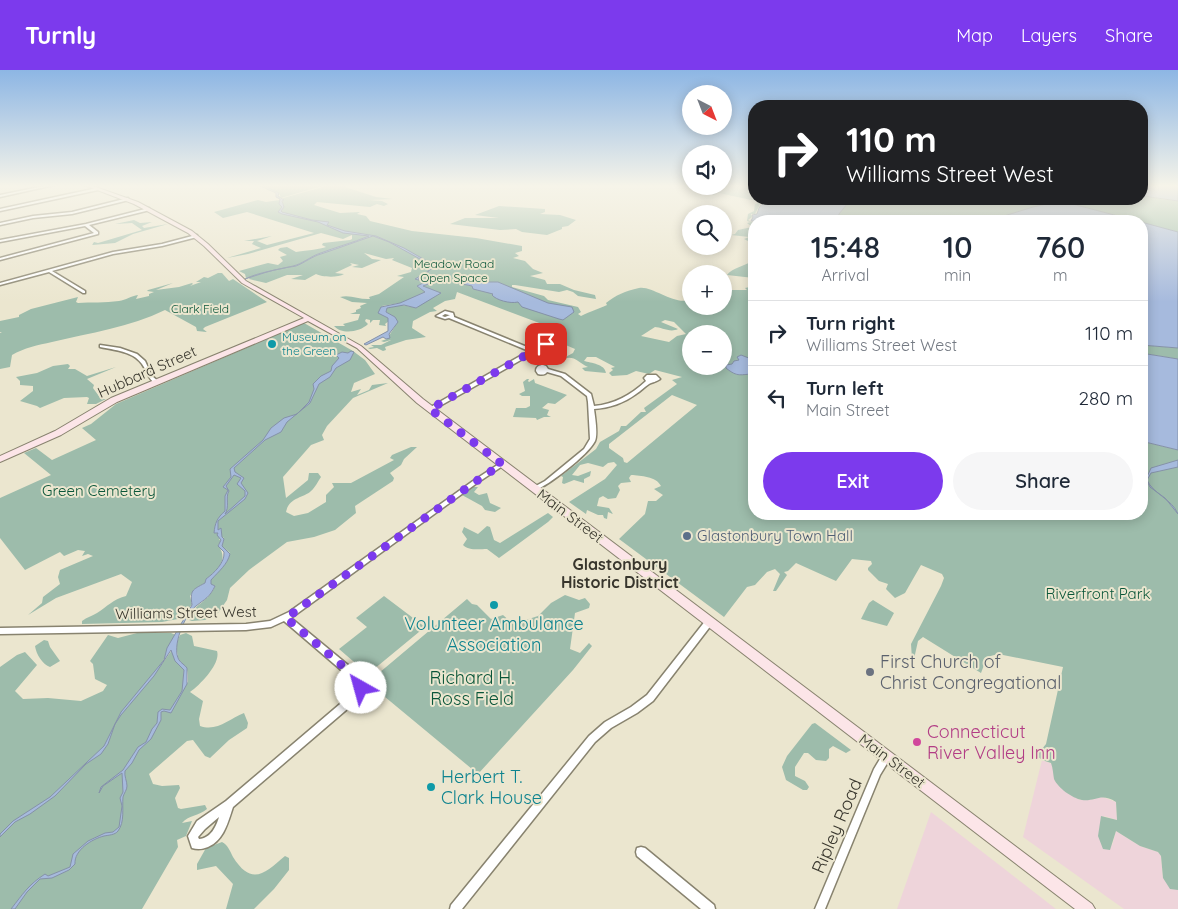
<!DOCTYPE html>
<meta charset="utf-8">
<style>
:root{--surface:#fff;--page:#f6f6f7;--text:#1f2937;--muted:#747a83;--line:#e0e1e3;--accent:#7c3aed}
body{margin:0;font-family:Quicksand,sans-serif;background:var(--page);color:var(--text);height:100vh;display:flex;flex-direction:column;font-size:19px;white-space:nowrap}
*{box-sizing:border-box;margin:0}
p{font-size:16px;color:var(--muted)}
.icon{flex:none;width:28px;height:28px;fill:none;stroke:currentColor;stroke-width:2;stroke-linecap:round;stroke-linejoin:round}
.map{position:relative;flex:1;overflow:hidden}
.details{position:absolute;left:748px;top:145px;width:400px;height:305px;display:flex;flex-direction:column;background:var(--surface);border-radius:20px;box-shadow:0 2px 12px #0003}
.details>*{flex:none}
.guide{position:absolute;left:748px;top:30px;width:400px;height:105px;border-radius:20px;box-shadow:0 2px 12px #0003;background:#202124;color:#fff;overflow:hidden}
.needle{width:32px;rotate:138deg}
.controls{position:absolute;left:682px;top:15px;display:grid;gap:10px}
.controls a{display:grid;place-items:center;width:50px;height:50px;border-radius:50%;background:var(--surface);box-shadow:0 2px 12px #0003;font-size:25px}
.pin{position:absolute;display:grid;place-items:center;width:42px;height:42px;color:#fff;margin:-21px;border-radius:10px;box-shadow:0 2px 8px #0006}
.me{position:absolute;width:55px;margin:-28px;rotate:322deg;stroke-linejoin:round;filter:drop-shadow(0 0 4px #0008)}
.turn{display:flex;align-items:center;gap:18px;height:105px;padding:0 15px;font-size:22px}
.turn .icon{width:65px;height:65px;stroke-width:2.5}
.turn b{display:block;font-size:35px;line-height:42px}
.eta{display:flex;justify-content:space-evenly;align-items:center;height:85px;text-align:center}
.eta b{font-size:30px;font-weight:600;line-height:35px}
.action{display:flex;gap:10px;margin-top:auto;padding:10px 15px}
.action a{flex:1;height:58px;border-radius:30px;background:var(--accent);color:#fff;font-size:20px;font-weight:600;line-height:58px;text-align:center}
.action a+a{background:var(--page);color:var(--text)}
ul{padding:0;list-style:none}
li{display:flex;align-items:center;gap:15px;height:65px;padding:0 15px;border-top:1px solid var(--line)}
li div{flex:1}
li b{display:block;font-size:19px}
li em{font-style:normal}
header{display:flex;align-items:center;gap:30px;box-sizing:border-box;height:70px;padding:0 25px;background:var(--accent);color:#fff}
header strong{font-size:24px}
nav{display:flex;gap:28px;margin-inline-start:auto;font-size:18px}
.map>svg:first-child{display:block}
.commercial{fill:#eed4da}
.green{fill:#9dbcab;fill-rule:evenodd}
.water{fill:#a6badd;stroke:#8592a8;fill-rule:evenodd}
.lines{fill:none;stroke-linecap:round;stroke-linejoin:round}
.street-casing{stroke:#88836f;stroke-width:3}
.secondary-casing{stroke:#88836f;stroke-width:2}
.street{fill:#fff;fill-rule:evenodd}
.secondary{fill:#fce5e8;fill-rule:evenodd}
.route{stroke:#7c3aed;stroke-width:9;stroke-dasharray:0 16.2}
.culture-dot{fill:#0f9aa8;stroke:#ebe6cf;stroke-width:2}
.service-dot{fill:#5c6f8a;stroke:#ebe6cf;stroke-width:2}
.worship-dot{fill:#6b7280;stroke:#ebe6cf;stroke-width:2}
.hotel-dot{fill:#d1479c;stroke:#ebe6cf;stroke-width:2}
.labels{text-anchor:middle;stroke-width:4;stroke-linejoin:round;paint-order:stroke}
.far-park-label{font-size:12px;fill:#0a5639;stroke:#ebe6cf}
.far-culture-label{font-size:12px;fill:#0d838f;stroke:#ebe6cf;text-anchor:start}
.street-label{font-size:15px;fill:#38362d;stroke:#ebe6cf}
.park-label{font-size:15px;fill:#0a5639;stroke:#ebe6cf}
.service-label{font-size:15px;fill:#4e5e75;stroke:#ebe6cf;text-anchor:start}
.neighbourhood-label{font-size:16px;font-weight:bold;fill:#38362d;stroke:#ebe6cf}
.near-culture-label{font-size:18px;fill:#0d838f;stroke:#ebe6cf}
.near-worship-label{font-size:18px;fill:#5b616d;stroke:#ebe6cf;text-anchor:start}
.near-park-label{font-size:18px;fill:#0a5639;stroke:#ebe6cf}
.near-hotel-label{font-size:18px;fill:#b23c85;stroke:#ebe6cf;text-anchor:start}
.near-street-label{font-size:18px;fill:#38362d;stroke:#ebe6cf}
</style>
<header>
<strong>Turnly</strong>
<nav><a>Map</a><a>Layers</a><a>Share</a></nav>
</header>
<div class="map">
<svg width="1178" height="839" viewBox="0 0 1178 839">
<rect width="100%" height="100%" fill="#ebe6cf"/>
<path class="commercial" d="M1042 690 1052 694 1055 709 1068 723 1080 730 1100 726 1116 732 1117 750 1104 746 1112 776 1116 761 1140 776 1158 782 1161 786 1163 808 1178 820V839H1124L1023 767Z
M931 742 1056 839H897Z"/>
<path class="green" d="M262 115H326L281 128 279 123Z
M330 115H339L376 127 393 129 369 130 382 131 388 134 384 136 377 134 370 137 317 132 314 135 340 143 360 142 357 144 366 146 370 151 412 161 476 168 522 176V181L515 183 519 186 513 188 525 191 533 199 543 203 530 206 545 210 547 214H560L574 220 595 225 596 229 578 226 573 222 567 220 559 222 515 215H512V217L544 226 548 230 578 237 581 242 578 244 581 246C591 241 598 239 607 235L606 233C616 225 625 221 639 218 652 215 676 237 691 229V236H724V220H747L745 218 754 216V444H1141V371L1178 380V820L1170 819 1163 808 1161 786 1158 782 1140 776 1116 761 1110 780 1103 779 1098 766 1101 746 1117 750 1116 732C1101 722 1095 732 1082 730 1072 728 1058 718 1054 709 1053 704 1053 698 1051 693L1042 690 1030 680 1033 678 1042 679 1046 674 1063 597 998 584 987 587 981 603 923 567 918 571 914 589H912L911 574 941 516 944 508 942 504 921 495 905 523 895 528 886 519 888 514 879 511 868 500V498L872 494 871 491 852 489 836 511 796 493 788 501 784 502 787 505 776 521H773L780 504 775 499 767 502 755 515 747 517 724 547 619 469 645 444 648 431H656L663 425 654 419 661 416C656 406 641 406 631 405L629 408 631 412 621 413 618 416 620 420 616 428 608 429 603 426 599 428 597 436 609 438 613 444 608 442 607 449 604 448 603 445H598L587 440 586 444 569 432 605 409 617 395 614 392 608 393 603 397 588 393 580 395 572 405 578 406 591 401 590 406 584 409V413L574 410 564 414 562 413 563 407 561 406 596 379 600 372 619 361 621 356H626L641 342H646L644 338 677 314 672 310 682 307 655 300 649 304 636 301 627 305 612 306 609 303 613 300 611 298 615 297 596 287H587L584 291C591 293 605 294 606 303L585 301 582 298 588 297C576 291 574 284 560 290L573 283 575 279 554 270 566 263 457 222 455 229 445 231 433 238 437 241 430 242 413 251 412 258 426 267 406 270 385 277 386 280 383 281 377 278 370 279 368 278 374 277 371 275H381L391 270 384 272 381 271 387 269 397 253 395 247 386 242 387 238 402 235 417 238 418 235 400 233 382 236 379 243 388 248 389 251 385 254 386 256 379 255 380 250H373L370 253V250L366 249 365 251 368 254C360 262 342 265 334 256H345L343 254 358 250 360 244H350L356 242V240L361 238 360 236 367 233 352 232 340 227C350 224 360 230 370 229L369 227 379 224 404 207 397 206 411 202 412 198 392 190 394 188 386 189 364 183 372 189 381 190 362 198 352 197 359 195 350 193 352 195 335 203 344 204C338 208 321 207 316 204L305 210 291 209 303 205H287L266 213 249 209 250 207 246 208 245 204 239 201 268 193 278 195 283 191 280 187 287 185 278 180 280 178 287 177 296 182C303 181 321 179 326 177L322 175 323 173 350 170 352 169V165L343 169 321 163 248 184 227 188 261 178 252 174 254 171H244L272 166 257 171 267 175 314 163 247 142 223 148 214 142 258 130 266 132 280 130 282 139 283 128ZM665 250 674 252 686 264 677 266 669 272 641 266 655 257C661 257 670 263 678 259L661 252ZM691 264H724V296H691ZM672 325 697 335 627 393 624 392 623 388 609 378V374Z
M725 115H754V129H765L761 132 755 144H751L752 147 748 150 754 153V170L750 176 754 182V208L727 205C732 198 745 196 752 191L753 183 748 181V171L744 169 749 167 731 165 735 164 738 160 752 157 747 153 751 152 747 151 748 144 754 141 755 134 758 133 756 131 719 123 714 125 707 124Z
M1141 124 1160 129 1178 131V162L1061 131 1033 137 988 151H838L839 144 851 129H1141Z
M499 136 545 139V142L540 144 560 145 576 150 568 156 562 157V159L547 165 522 162 516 159 500 160 450 154 465 148H499L475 145Z
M134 150 140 153 152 152 142 156 144 158 168 154 133 164 115 173 92 175 94 172 98 173 142 160 132 153 115 154Z
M218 203H222L229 211 233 209 267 232 205 257 203 259 207 262 197 261 196 257 165 240C130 257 90 263 52 272 38 275 24 278 12 285L10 297 0 299V263H2L0 262V251L19 247V245L31 239 78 227 76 232 78 233C91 232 105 233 119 231 126 230 131 226 138 225L136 229 149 226V224L154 222 147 221 148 220 173 213 156 220 179 217 192 213 193 214 190 216 201 212H196L204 207 208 208Z
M304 253 353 281 365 290 375 304 354 313 351 322 361 319 357 325 369 320 372 315 388 313 353 328 327 356 322 365 324 370 311 375 283 407 286 428 308 410 309 403H318L321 407C318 411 315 418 311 421 304 428 289 427 286 442L294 446 308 443 326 432V425L334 417 332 413H351L394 390 390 388 392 385 411 377H417L404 389 401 395 390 403 394 408 393 411 355 436 356 443 335 460 314 467 287 472 249 500 230 518 227 530 218 543 205 550 192 551 186 549C194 535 209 531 215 516L210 514C211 504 227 497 230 483L222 476 224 469 223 467 219 469 221 471 218 475C229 490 218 500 206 509L205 513 196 518 190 526 192 534 183 548 162 552 82 554V551C87 547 92 546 97 543 108 536 112 530 126 526L132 512 121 504 56 528 28 545 42 533 43 527 60 514 58 507 60 500 93 486 88 484 82 486 85 481 78 480 64 486 60 482 25 500 0 468V428L51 405 24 383 36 378 52 390 96 370 82 358 91 354 116 334Z
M1141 275 1178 278V289L1141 283Z
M68 294 70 296 68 299H75L87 306 116 297 87 309 94 315 93 318 101 329H106L96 334H87L89 328 87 327 64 328 40 338 37 336 20 331 33 321V316L20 315V311L16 307 37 303 53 296Z
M527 309H529L528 311 529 312 534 309 535 313 567 325 555 334 548 333 542 338 549 340 547 345 551 347H544L537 350 536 348 513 347 516 338H526L530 336V326H522L519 324 525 321 523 312Z
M472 417H478L474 422 479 425 487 423 490 433 501 438 495 442 485 440 482 436 462 425Z
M548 443 553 447 548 452 499 488 487 479C480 479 469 481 463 475L467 469 462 462 464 457 478 464 487 456 490 457 494 470 500 473Z
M565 525 579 530 585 528 590 534 589 538 575 543 570 579 580 583 589 573 592 576 573 600 478 704 373 617 378 612 373 608 467 529 472 534 477 535 491 549 503 545 513 554 538 546 551 533Z
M384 526 425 557 368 604 339 579 367 557 356 548Z
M873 530 894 543 887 556 861 549 869 533Z
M137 563H171L176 565C169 576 166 587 159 598L172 580 175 591 184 600 183 616 188 612C188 594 186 600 178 588L176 574 180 565 186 563 192 566 194 576 217 581C221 593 201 614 190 622L203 631 199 649 200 656C217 662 229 649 244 643L248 653 247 658 229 670 210 688 205 686 193 670 187 671 149 704 153 714 162 716 179 715 180 718 175 728 178 738 181 739 205 735 207 739C199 746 188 745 182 753L192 751 186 766 177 770 178 777 142 839H0V597L17 585 25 582 37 595 15 621 23 629 48 628 81 631 103 621 107 615 95 609 93 594 90 591 108 565 118 568Z
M44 570 48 571 50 577 60 591 50 597C43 595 36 584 35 576Z
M815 653 851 680 846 683 833 676 829 679V688L826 691 816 690 808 683H804L795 697V706L805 711 809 717 807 720H803L786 710 782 697 787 686 812 654Z
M222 772C228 775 230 781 233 787 252 817 265 803 285 786L289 788V800L274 819 254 839H226L233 814 216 796 197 800V794L206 778Z"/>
<path class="water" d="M258 115H262L279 123 278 126 284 130 282 131 284 137 281 141 282 142 312 150 329 152 327 155 345 161 376 166 404 178 432 194 434 197 418 209 431 213 423 216 441 223 416 238 404 235 387 238 386 242 395 247 398 252 389 264 390 268 386 269 383 267 366 275 364 274 388 261V248L378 243 381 237 400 233 425 222 417 216 425 212 415 209 429 201 427 197 431 195 389 172 373 166C355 172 339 178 321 184 313 186 304 193 296 196 292 197 287 197 284 198 271 200 258 205 245 209 259 202 278 200 293 196 302 194 310 187 318 184 336 177 352 173 369 166L343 163 318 152 282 144 278 142 282 137 279 134 280 129 276 127V123Z
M1141 115H1178V131L1143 126 1141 125Z
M765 129H851L839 144 838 151H751L753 147 752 145 757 144 759 138Z
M1061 131 1137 151H988L1033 137Z
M1141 152 1178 162V278L1141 275Z
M479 208 486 212H498L548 233 572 237 574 242 563 250 559 249 522 237 518 232C510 234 496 230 492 225L493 224 473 219 472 216 453 212 459 209 469 212Z
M351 281 354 282 350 290 336 298 330 307 319 314 310 333 287 352 281 362 265 370 234 398 235 402 244 408 241 413 248 423 245 429 218 451V460L221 458 222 467 224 469 222 476 230 484C227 495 219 501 211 510V514L215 516C210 527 205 529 196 536 185 544 171 577 179 590 181 593 185 595 187 598V614L171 643 164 641 161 642V650L151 669 139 680 132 693 125 701C124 706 127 711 127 716 127 720 124 723 123 727 122 738 125 752 118 761 115 765 109 765 104 766 92 769 74 780 75 794L69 800 52 808 40 809 27 822 15 839H11C23 824 28 815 45 804L48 806 70 797 73 784 88 771 105 763 113 762 119 757 122 736 120 728 123 722 122 703 103 716 99 723 101 717 123 700 138 677 146 672 152 659 157 653 158 642 162 639 170 640 182 621 184 600 175 591 171 580 154 606 121 645 115 654 108 674 101 684 86 694 55 726 30 744 15 752 0 767V764L13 751 50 727 104 676 121 642 164 590 167 578 192 535C190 520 192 520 205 513L206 509C214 503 225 493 224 482L218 476 221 470 217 465 218 463H214C215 453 217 448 225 441V426L228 420 223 417 231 407 230 399 263 370 271 358 284 348 297 344 309 332 314 319 313 314 321 306 331 301 332 296 339 288 336 285 342 282 348 283ZM234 405 241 408 237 414 245 421V426L225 444C230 437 225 427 229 421L226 416Z
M1141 283 1178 289V380L1141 371Z
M741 285 754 290V304C741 304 738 308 726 298V295L732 294 734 291 739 290 737 287Z
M1178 390V397L1151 403 1147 410C1153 424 1172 429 1178 444L1165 428 1150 417 1146 409 1151 398Z"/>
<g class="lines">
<defs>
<path id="street" d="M49 115H54L0 127V125Z
M97 118 98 120 0 141V139Z
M128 128 129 130 72 144 33 148 0 155V153L33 146 72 142Z
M149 138 150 140 89 155 98 162V164L0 190V188L94 163 85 156 0 172V170L86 154Z
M196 165H197V167L162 176 113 184 52 201 85 221V223H83L49 202 0 215V213L113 182 162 174Z
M445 241 453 243 454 246V247L532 279 553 267 557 268 535 282 431 341 428 339 429 338 529 281 449 248 445 249 436 246ZM445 244 449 245H450L445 247 442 246Z
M100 275 120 278 137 284 145 291 152 306 159 312 156 314C147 308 148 302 142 294 133 281 114 280 100 277Z
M543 295 546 296 548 299 565 304 591 324 594 336C615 334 631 325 646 311L644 308 647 305H656L660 309C656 312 653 312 649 314 644 317 641 321 636 324 624 333 609 338 594 339 595 347 598 364 595 371 588 385 549 415 534 421L532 420 531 419 532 418 545 411 584 379 590 369 588 332 587 326 561 306 547 302C545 305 542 305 538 304L536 301C536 297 539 295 543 295Z
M502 392 505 394 504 395 477 413 291 548 360 605C367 614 365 620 359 629L233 737C228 752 224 770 208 777 203 779 198 780 192 778L188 766 197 751 226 731 353 623C356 619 358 615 354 611L284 551 271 557 246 560 0 564V558L246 554 270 551 289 542 473 411ZM219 747C216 757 211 768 199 769L198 767 205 759Z
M709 549 712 550 713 552 712 554 653 631 637 643 611 658 595 672 462 839H450L451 835 589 666 605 652 631 637 647 625 706 550Z
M886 683 889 684 891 687 880 705 825 839H815L874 699 883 684Z
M641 777 645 778 714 835 715 839H701L637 786 636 782 637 778Z"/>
<path id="secondary" d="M84 115H90L138 132 192 161 208 174 246 211 361 276 423 329 1092 834 1095 839H1075L417 333 357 278 308 251 117 332 61 365 0 392V386L55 361 111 328 304 248 242 213 204 176 188 163 134 134Z"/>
</defs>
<use href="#street" class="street-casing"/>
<use href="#secondary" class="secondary-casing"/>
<use href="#street" class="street"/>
<use href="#secondary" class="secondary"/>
</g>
<linearGradient id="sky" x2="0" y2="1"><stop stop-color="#8db6e4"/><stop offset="0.5" stop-color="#f6f4e9"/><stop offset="1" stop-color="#f6f4e9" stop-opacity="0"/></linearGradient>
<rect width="1178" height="232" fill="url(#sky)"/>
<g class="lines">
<path class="route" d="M361 618V613L357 608 286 548 475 412 502 394 430 339 546 274"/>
</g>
<g class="culture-dot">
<circle cx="272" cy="274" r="5"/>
<circle cx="494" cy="535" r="5"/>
<circle cx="431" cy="717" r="5"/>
</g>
<circle class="service-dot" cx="687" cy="466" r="5"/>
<circle class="worship-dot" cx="870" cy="602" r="5"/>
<circle class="hotel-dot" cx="917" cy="672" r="5"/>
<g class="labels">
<g class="far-park-label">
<text x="454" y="198">Meadow Road<tspan x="454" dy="14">Open Space</tspan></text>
<text x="200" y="243">Clark Field</text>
</g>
<g class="far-culture-label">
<text x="282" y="271">Museum on<tspan x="282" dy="14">the Green</tspan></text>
</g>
<g class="street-label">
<text transform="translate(147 302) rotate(-24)" y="5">Hubbard Street</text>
<text transform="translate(570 446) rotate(37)" y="5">Main Street</text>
<text transform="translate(186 543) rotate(-1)" y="5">Williams Street West</text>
<text transform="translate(892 691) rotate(37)" y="5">Main Street</text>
</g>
<g class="park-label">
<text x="99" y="426">Green Cemetery</text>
<text x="1098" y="529">Riverfront Park</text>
</g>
<g class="service-label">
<text x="697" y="471">Glastonbury Town Hall</text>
</g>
<g class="neighbourhood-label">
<text x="620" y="500">Glastonbury<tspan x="620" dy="18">Historic District</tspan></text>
</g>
<g class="near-culture-label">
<text x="494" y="560">Volunteer Ambulance<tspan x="494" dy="21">Association</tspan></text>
<text x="441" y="713" text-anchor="start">Herbert T.<tspan x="441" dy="21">Clark House</tspan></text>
</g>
<g class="near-worship-label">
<text x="880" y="598">First Church of<tspan x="880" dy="21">Christ Congregational</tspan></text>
</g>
<g class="near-park-label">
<text x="472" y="614">Richard H.<tspan x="472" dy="21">Ross Field</tspan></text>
</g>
<g class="near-hotel-label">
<text x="927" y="668">Connecticut<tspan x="927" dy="21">River Valley Inn</tspan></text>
</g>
<g class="near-street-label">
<text transform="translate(837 756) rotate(-67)" y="6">Ripley Road</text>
</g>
</g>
</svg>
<div class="controls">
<a><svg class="needle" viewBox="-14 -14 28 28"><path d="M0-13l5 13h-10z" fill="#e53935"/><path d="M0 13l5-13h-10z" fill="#747a83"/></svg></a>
<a><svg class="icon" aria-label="sound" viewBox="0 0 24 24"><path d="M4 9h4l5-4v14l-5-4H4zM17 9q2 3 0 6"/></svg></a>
<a><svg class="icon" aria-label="search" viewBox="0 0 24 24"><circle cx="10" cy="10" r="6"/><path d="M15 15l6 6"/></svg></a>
<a>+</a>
<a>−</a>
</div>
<div class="pin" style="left:546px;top:274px;background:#d93025"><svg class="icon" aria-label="arrive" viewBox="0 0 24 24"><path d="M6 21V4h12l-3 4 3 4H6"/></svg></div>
<svg class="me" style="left:361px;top:618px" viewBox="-20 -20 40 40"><circle r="19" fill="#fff"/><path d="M0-13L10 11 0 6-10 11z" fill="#7c3aed"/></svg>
<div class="guide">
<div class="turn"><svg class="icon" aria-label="right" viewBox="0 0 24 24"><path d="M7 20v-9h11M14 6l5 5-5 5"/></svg><div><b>110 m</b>Williams Street West</div></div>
</div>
<section class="details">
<div class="eta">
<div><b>15:48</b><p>Arrival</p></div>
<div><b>10</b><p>min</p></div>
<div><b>760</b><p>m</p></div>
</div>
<ul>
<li><svg class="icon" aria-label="right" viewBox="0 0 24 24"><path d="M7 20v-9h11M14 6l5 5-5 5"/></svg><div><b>Turn right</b><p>Williams Street West</p></div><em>110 m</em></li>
<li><svg class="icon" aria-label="left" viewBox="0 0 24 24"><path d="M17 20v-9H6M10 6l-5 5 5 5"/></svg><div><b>Turn left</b><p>Main Street</p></div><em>280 m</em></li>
</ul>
<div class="action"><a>Exit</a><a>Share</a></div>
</section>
</div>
